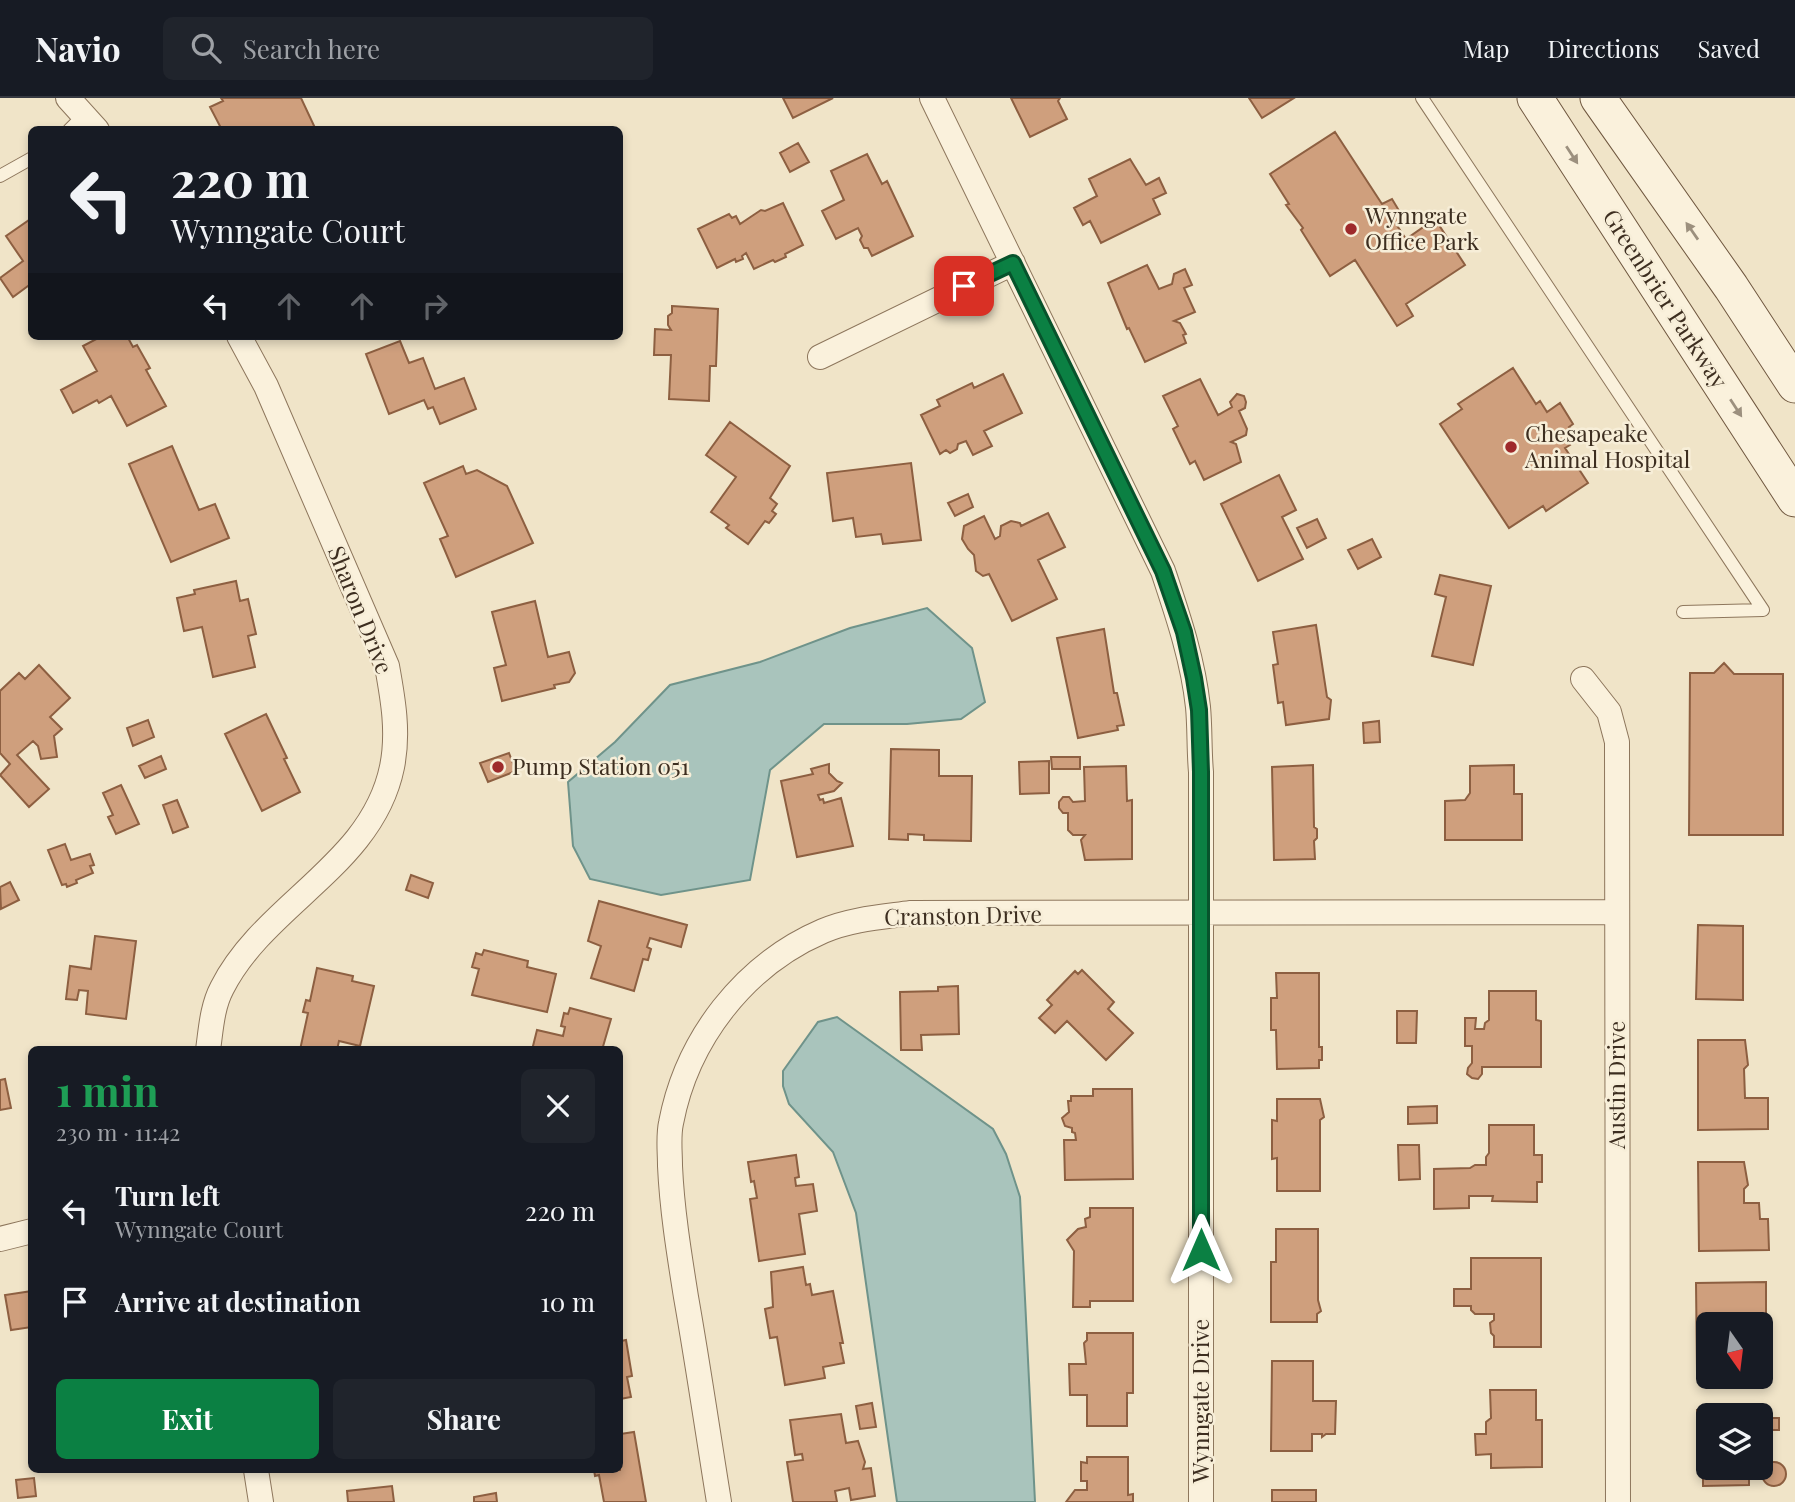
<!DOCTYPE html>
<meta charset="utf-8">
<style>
:root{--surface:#171b24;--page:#20242c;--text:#f1f3f6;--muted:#9ea1a6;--line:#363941;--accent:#0b8043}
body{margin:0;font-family:"Playfair Display",serif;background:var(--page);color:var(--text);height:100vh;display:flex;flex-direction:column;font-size:26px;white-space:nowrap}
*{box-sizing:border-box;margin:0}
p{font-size:23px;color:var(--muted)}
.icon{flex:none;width:38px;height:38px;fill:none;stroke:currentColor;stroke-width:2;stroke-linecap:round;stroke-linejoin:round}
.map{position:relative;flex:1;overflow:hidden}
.panel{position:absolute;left:28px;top:948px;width:595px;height:427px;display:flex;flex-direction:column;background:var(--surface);border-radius:10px;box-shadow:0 4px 10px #0003}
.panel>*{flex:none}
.guide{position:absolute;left:28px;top:28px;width:595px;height:214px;border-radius:10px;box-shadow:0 4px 10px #0003;background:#171b24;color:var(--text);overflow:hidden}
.needle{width:46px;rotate:166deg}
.controls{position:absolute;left:1696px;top:1214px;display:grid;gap:14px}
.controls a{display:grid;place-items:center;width:77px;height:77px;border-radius:10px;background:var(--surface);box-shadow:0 4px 10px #0003;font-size:35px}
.pin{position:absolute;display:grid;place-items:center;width:60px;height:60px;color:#fff;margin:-30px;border-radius:14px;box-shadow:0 4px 10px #0006}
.me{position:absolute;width:77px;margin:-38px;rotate:0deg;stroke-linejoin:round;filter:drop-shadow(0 0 5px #0008)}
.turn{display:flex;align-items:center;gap:24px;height:147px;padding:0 28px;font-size:32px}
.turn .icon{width:91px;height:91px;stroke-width:2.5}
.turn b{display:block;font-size:49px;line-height:60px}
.lanes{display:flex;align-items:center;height:66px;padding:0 28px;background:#0003;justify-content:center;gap:35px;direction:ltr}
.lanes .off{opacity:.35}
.round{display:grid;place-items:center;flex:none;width:74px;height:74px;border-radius:10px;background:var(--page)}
.headline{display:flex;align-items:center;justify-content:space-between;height:119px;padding:0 28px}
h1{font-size:42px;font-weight:700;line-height:52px;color:#1e9e55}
.action{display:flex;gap:14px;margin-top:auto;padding:14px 28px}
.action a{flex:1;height:80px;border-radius:10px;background:var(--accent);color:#fff;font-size:28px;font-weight:700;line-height:80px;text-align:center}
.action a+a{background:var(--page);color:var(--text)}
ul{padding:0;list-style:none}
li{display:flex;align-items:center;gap:21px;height:91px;padding:0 28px}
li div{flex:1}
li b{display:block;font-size:26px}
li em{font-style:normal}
header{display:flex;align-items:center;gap:42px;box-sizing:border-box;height:98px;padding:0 35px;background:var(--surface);border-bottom:2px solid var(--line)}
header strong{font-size:33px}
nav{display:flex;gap:38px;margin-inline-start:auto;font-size:24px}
.search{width:490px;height:63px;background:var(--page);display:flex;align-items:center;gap:18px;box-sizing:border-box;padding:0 24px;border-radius:10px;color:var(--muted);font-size:26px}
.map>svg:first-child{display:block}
.water{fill:#a9c4bc;stroke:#6f938a;stroke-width:2}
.building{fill:#cf9f7d;stroke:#8d5f41;stroke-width:2}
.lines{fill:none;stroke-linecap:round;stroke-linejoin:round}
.lane-casing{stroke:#8d765c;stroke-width:14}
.street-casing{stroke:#8d765c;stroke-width:26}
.secondary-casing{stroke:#6f573f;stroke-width:37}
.lane{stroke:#faf1dc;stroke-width:12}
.street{stroke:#faf1dc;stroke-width:24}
.secondary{stroke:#faf1dc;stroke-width:35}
.oneway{fill:#9c907e}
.route-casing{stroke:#07532c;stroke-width:18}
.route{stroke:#0b8043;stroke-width:12}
.poi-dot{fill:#9e2a2b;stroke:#f7eed8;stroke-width:2.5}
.labels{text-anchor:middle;stroke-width:5;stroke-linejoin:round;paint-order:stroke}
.poi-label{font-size:23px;fill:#3d2e20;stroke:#f7eed8;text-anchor:start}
.street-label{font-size:23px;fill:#3d2e20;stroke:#f7eed8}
</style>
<header>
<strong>Navio</strong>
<div class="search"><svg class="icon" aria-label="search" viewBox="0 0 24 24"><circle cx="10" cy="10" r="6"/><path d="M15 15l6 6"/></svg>Search here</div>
<nav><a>Map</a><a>Directions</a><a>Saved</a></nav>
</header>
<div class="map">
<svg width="1795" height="1404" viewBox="0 0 1795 1404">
<rect width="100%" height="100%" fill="#f0e4c8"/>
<path class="water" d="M927 510 972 550 985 604 961 621 907 626H824L770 672 750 782 661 797 590 781 573 748 568 684 615 644 670 587 760 564 850 530Z
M837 919 993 1031 1006 1056 1020 1099 1035 1404H897L856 1115 833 1054 789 1006 783 988V973L818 924Z"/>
<path class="building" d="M221 0H301L316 32H222L210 9 223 3Z
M783 0H833L793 20Z
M1011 0H1060L1058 3 1067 21 1030 39Z
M1249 0H1294L1262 20Z
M1335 34 1382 106 1392 101 1404 121 1396 126 1406 141 1435 121 1465 167 1406 206 1413 218 1397 228 1355 162 1330 178 1301 132 1303 130 1286 107 1289 106 1270 76Z
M798 45 809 64 790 74 780 55Z
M867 56 882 86 887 83 913 138 872 158 868 150H864L860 142 862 138 858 130 836 141 822 113 844 102 831 73Z
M1130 61 1146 87 1159 80 1166 95 1153 101 1160 116 1101 145 1090 123 1083 127 1074 110 1097 98 1089 81Z
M783 105 803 147 785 156 786 159 775 164 773 162 754 171 746 155 742 158 743 161 736 164 735 161 717 170 698 131 729 116 732 120 736 118 740 126 761 112 765 113Z
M32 120V185L13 199 0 180 23 163 6 138Z
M1147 167 1159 191 1172 186 1174 176 1185 171 1192 187 1184 190 1195 214 1174 223 1180 225 1186 236 1183 237 1186 245 1145 264 1129 230 1127 231 1108 185Z
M672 208 718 211 716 268H710L709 303 669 301 671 257H654L655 231 671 232 668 227V218L672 215Z
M102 238H127L133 249 137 247 150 270 146 272 166 308 127 328 111 298 99 305 97 302 73 315 61 292 97 273 83 248Z
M400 243 409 265 423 260 435 291 464 280 476 311 440 326 433 309 428 311 424 302 389 316 366 256Z
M1513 270 1536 306 1540 303 1547 314 1560 305 1573 326 1569 329 1571 331 1563 336 1570 347 1565 350 1588 385 1546 413 1543 408 1509 430 1440 326 1462 311 1458 306Z
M1003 276 1022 315 984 333 992 348 973 357 966 343 958 346 957 351 950 355 946 352 940 356 921 317 940 308 937 302 972 285 974 290Z
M1200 281 1218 317 1232 309 1230 304 1237 296 1244 298 1246 304 1245 310 1239 313 1247 331 1246 337 1231 344 1236 346 1241 364 1204 382 1195 363 1190 366 1173 331 1178 328 1163 298Z
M730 324 790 368 770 400 777 406 772 413 776 416 769 425 765 423 748 446 726 430 729 427 711 414 736 379 706 357Z
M172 348 199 412 215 406 229 440 171 464 129 366Z
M911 365 921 442 883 446 881 436 856 439 853 420 833 423 827 375Z
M463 368 466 376 477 372 507 388 533 445 456 479 440 441 448 438 424 385Z
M1279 377 1296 412 1282 419 1303 461 1258 483 1221 406Z
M968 396 973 409 955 418 948 405Z
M1048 415 1065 449 1038 462 1057 501 1012 523 989 476 983 478 976 473 974 457 968 451 962 441 964 428 984 418 995 441 1000 438 1001 428 1011 423 1020 425 1021 428Z
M1317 421 1326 440 1307 450 1297 430Z
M1372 441 1381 459 1358 471 1348 452Z
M1440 477 1491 488 1473 567 1432 558 1446 499 1435 496Z
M236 483 240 503 248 501 256 536 248 538 255 569 213 579 202 529 184 533 177 500 195 496 194 492Z
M535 503 548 559 569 554 575 575 569 584 554 587 555 590 502 603 494 570 506 567 492 514Z
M1316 527 1327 599 1331 602 1329 621 1286 627 1283 604 1278 605 1273 567 1278 566 1273 534Z
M1104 531 1114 595H1117L1124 627 1117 628 1118 632 1078 640 1057 540Z
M1724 565 1734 576H1783V737H1689L1690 575H1714Z
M39 567 70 600 50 619 62 631 54 638 57 659 41 661 38 648 33 643 17 657 49 691 29 709 0 677 10 666 0 655V593L19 575 25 581Z
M266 616 287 660 284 661 300 694 262 713 225 636Z
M148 622 154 639 133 648 127 630Z
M1379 623 1380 644 1364 645 1363 625Z
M891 651 939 652V678H972L971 743 924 742V737L908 736V742L889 741Z
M509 655 516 673 488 684 480 665Z
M161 658 166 671 145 680 139 668Z
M1051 659H1080V671H1052Z
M1049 663V695L1020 696 1019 664Z
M829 666V675L837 683 842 685 834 693 818 697 820 702 823 701 824 705 841 700 853 748 797 759 781 683 813 676 811 671Z
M1313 667 1314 729 1317 731V740L1314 743 1315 761 1274 762 1272 669Z
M1514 667V696H1522V742H1445V703L1465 702 1470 695V668Z
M1126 668 1127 703 1132 702V761L1085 762 1081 742 1085 737H1073L1068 732V715H1063L1059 710V704L1063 699H1069L1073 704 1085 703 1084 669Z
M121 687 139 726 116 736 108 719 113 717 103 695Z
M177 702 188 729 173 735 163 707Z
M65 746 71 762 90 756 94 767 90 768 93 775 76 782 77 785 67 789 66 786 62 787 48 752Z
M411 777 433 785 428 800 406 792Z
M10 784 19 802 1 811 0 789Z
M599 803 687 827 681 849 650 840 647 849 651 851 648 862 643 861 634 893 591 880 601 848 588 843Z
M1698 827 1743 828V902L1696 901Z
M95 838 136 843 126 921 86 916 88 893 79 892 77 902 66 901 70 868 91 871Z
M484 852 528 863 527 869 556 876 547 914 472 897 479 871 472 869 476 855 482 857Z
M317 870 353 878 352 883 374 888 360 948 339 943 337 952H300L308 915 303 914 306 902 310 903Z
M1082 872 1114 904 1108 911 1133 935 1106 962 1067 923 1055 935 1039 920 1052 907 1047 902 1075 873 1078 876Z
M1276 875H1319V949H1322V962H1319V970L1277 971 1276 932H1271V900H1277Z
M958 888 959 936 921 937 922 952H901L900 894 938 893V889Z
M1489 893H1536V922L1541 923V969H1482V976L1478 981 1472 980 1467 976 1468 970 1472 965V948H1465V920H1476L1475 931H1484L1485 925 1489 922Z
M570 910 611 921 602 952H532L537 932 563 938 565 929 561 928 564 915 568 916Z
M1397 913H1417L1416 945H1397Z
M1698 942H1745L1748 967 1744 971 1745 1000H1768V1031L1698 1032Z
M5 981 11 1010 0 1012V982Z
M1093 991H1132L1133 1081 1065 1082 1064 1042H1076L1075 1035 1072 1034V1030L1065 1028 1062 1020 1069 1014 1068 1003H1071V998H1093Z
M1277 1001H1320L1324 1019 1320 1022V1093H1277V1060L1272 1061V1022L1277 1023Z
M1437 1008V1025L1408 1026V1009Z
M1489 1027H1534V1057H1542V1084H1537V1104L1492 1103 1493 1098H1469V1110L1434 1111V1071L1470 1070 1475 1067H1486V1059L1489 1055Z
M1398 1047H1419L1420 1081 1399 1082Z
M796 1057 799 1079 795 1080 796 1088 813 1086 817 1113 799 1116 805 1156 759 1163 750 1101 757 1100 754 1083 751 1084 748 1064Z
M1698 1064H1744L1748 1087 1744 1091V1105H1759L1760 1121H1768L1769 1152 1699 1153Z
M1090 1110H1133V1203H1090V1209H1073L1074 1153 1067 1142 1078 1131 1086 1129 1085 1121 1090 1119Z
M1276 1131H1318V1202L1321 1213 1317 1216V1224H1271V1164H1276Z
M1471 1160H1541V1249H1494V1238L1491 1235 1490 1225 1494 1222V1216H1475L1471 1212V1208H1454V1191H1471Z
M803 1169 806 1187 810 1186 812 1197 833 1193 843 1245H840L844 1265 823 1269 825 1280 785 1287 777 1239 770 1240 765 1211 773 1209 771 1174Z
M1766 1184V1216H1757V1227H1708V1274H1697L1696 1185Z
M32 1193V1229L11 1232 5 1197Z
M620 1231 621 1243 626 1242 632 1278 627 1279 631 1299 620 1301Z
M1087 1235H1133V1295H1127V1328H1087V1297H1070L1069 1266H1086L1084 1245 1087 1242Z
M1272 1263H1313V1303H1336L1335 1336H1326L1322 1339V1336H1312V1353H1271Z
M1490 1292H1536V1322H1542V1369L1491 1370V1356L1476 1357 1475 1336H1486V1324L1491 1320Z
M872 1305 876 1329 860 1331 856 1308Z
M1749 1310V1318H1708V1370H1749V1387L1703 1388V1358H1697V1312Z
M841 1316 846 1345 858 1343 865 1364 863 1371 871 1370 875 1398 851 1402 849 1390 835 1393 837 1404H793L787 1364 803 1362 802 1356 795 1357 790 1322Z
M1760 1320H1779V1332H1761V1343Z
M634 1334 646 1404H604L599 1377 595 1378 594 1372H620V1336Z
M1087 1359H1128V1397L1133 1396V1404H1066L1075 1392H1087V1383H1081V1364L1087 1365Z
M1762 1376a12 12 0 1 1 24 0a12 12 0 1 1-24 0Z
M34 1380 36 1398 18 1400 16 1382Z
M392 1388 394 1404H348L347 1393Z
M1272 1392H1316V1404H1272Z
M496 1395 497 1404H474V1399Z"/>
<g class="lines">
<defs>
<path id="lane" d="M1422 0 1763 512 1683 514
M69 32 84 17
M0 78 32 60"/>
<path id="street" d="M68 0 97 32
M932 0 1163 473C1178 518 1193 562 1198 609 1200 630 1199 653 1201 674V1404
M820 259 1013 165
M1583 581 1609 614 1617 644 1618 1404
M208 952C211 931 212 909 222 890 265 805 372 767 392 669 399 635 393 601 387 568L266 288 239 238
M0 1141 32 1133
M256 1372 261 1404
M719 1404C708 1336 698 1267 686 1199 679 1155 672 1112 670 1068 670 1053 668 1039 671 1025 687 941 744 867 823 833 851 821 882 819 911 815L1617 814"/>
<path id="secondary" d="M1535 0 1795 401
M1598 0 1731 189 1795 287"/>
</defs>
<use href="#lane" class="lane-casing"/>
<use href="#street" class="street-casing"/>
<use href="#secondary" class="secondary-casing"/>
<use href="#lane" class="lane"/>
<use href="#street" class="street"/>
<use href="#secondary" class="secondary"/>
</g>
<defs><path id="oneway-solid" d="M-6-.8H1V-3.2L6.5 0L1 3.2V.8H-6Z" transform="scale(1.75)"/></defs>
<g class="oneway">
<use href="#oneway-solid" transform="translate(1572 57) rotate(57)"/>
<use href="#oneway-solid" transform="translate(1692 133) rotate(-125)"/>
<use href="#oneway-solid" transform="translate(1736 310) rotate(57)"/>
</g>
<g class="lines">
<defs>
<path id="route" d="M964 188 1013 165 1163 473 1184 534 1194 580 1199 612 1201 674V1152"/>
</defs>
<use href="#route" class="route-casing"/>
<use href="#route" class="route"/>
</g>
<g class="poi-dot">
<circle cx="1351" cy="131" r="7"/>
<circle cx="1511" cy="349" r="7"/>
<circle cx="498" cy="669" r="7"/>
</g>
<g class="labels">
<g class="poi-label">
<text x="1365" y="126">Wynngate<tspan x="1365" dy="26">Office Park</tspan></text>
<text x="1525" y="344">Chesapeake<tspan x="1525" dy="26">Animal Hospital</tspan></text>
<text x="512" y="677">Pump Station 051</text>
</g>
<g class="street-label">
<text transform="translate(1665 201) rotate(57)" y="8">Greenbrier Parkway</text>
<text transform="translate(360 512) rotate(68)" y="8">Sharon Drive</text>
<text transform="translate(963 818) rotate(-1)" y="8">Cranston Drive</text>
<text transform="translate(1617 987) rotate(-90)" y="8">Austin Drive</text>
<text transform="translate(1201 1303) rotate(-90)" y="8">Wynngate Drive</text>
</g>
</g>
</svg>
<div class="controls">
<a><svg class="needle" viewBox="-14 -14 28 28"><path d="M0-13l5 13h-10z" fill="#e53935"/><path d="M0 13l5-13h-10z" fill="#9ea1a6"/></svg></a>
<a><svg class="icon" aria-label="layers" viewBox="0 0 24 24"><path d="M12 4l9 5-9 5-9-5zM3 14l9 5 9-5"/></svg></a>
</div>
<div class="pin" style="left:964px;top:188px;background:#d93025"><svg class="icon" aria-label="arrive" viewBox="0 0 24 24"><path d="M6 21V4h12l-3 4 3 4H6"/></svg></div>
<svg class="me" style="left:1201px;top:1152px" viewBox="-20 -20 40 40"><path d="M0-17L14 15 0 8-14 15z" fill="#0b8043" stroke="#fff" stroke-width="4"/></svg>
<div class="guide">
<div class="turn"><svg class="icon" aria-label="left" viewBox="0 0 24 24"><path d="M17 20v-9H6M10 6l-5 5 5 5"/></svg><div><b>220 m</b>Wynngate Court</div></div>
<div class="lanes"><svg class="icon" aria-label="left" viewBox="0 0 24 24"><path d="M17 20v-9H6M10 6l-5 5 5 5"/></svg><svg class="icon off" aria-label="ahead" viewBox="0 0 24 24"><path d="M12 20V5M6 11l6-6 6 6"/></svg><svg class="icon off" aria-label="ahead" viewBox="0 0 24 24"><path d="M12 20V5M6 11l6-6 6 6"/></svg><svg class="icon off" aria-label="right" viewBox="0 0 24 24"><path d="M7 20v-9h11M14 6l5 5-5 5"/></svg></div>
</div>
<section class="panel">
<div class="headline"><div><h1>1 min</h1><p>230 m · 11:42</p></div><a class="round"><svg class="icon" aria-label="close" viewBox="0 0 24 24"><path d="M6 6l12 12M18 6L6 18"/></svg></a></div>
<ul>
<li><svg class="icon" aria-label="left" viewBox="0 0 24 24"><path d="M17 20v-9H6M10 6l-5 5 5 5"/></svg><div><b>Turn left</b><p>Wynngate Court</p></div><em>220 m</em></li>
<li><svg class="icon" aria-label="arrive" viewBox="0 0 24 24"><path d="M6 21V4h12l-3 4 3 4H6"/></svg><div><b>Arrive at destination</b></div><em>10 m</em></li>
</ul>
<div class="action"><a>Exit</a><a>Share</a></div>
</section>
</div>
